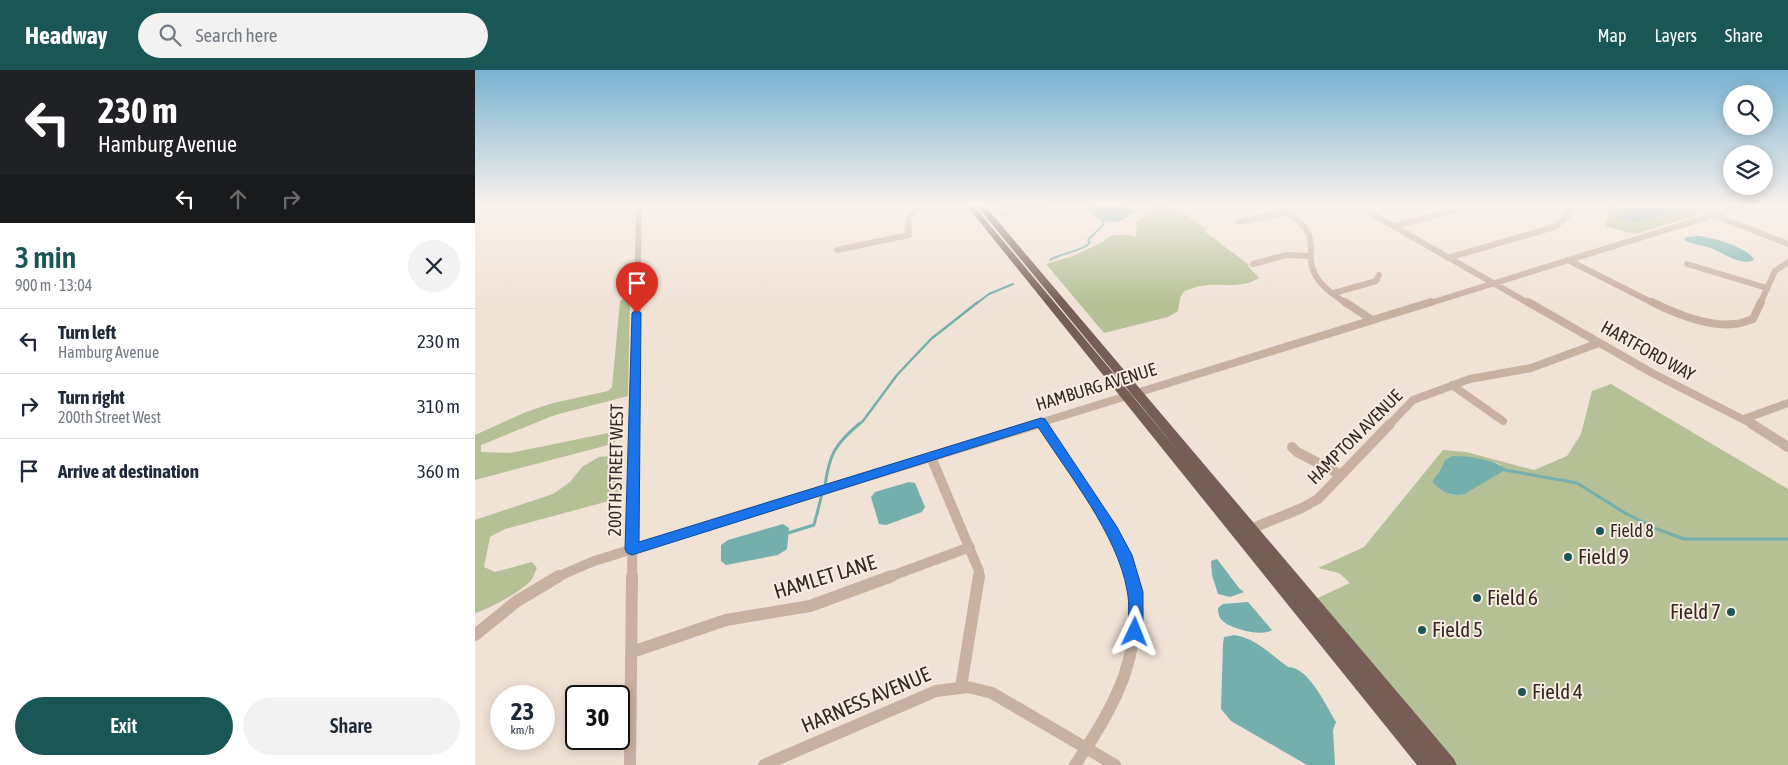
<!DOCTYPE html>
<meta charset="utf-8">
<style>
:root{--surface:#fff;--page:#f2f2f3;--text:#1f2937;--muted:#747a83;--line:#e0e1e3;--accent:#1a5655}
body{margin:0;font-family:"Asap Condensed",sans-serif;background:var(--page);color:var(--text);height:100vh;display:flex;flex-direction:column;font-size:19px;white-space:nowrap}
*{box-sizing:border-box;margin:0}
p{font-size:16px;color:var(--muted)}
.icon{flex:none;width:28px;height:28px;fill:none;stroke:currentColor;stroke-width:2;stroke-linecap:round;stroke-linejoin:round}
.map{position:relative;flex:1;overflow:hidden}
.panel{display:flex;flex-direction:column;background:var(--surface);width:475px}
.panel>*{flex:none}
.top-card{background:#202124;color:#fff;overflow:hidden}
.tools{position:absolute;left:1248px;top:15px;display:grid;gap:10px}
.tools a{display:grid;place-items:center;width:50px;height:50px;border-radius:50%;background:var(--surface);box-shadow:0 2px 12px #0003;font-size:25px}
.speed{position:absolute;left:15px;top:615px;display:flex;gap:10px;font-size:25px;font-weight:700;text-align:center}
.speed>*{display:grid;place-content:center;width:65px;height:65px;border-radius:50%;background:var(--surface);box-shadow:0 2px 12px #0003;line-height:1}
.speed small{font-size:12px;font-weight:400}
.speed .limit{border:2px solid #111;border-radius:8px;background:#fff;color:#111}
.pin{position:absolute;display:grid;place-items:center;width:42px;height:42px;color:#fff;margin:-51px -21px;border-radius:50% 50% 50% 0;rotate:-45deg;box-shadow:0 0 5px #0007}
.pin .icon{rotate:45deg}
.me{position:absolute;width:55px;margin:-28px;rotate:2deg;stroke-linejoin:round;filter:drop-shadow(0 0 4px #0008)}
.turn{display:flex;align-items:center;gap:18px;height:105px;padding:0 15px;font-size:22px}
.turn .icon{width:65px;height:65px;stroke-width:2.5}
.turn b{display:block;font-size:35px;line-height:42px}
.lanes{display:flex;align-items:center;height:48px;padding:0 15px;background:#0003;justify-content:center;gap:25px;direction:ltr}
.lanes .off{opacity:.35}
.round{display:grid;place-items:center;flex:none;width:52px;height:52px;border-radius:26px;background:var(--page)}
.headline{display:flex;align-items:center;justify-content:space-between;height:85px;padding:0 15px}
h1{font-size:30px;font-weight:600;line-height:38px;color:var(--accent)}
.action{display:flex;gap:10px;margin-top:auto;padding:10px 15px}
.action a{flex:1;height:58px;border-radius:30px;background:var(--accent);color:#fff;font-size:20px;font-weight:600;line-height:58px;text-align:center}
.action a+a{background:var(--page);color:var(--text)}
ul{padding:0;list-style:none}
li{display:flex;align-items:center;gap:15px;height:65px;padding:0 15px;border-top:1px solid var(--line)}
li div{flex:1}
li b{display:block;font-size:19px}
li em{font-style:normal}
header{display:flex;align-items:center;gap:30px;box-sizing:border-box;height:70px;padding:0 25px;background:var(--accent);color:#fff}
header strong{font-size:24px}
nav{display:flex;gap:28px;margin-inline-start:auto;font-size:18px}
.search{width:350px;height:45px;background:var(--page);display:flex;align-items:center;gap:12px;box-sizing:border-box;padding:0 18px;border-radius:28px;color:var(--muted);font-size:19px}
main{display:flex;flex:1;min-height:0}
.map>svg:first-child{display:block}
.green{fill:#b5c096;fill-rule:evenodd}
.water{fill:#74afad}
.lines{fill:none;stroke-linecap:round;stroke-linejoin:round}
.stream-far2{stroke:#74afad;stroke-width:2}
.stream-far1{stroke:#74afad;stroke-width:2.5}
.stream{stroke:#74afad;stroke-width:3}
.minor-far3{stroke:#c9b1a2;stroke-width:6}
.minor-far2{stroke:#c9b1a2;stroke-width:8}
.minor-far1{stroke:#c9b1a2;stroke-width:10}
.minor{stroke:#c9b1a2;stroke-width:12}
.major{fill:#765e55;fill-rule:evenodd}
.route{fill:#1a73e8;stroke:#114b97}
.poi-dot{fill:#1a5655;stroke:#f9ede2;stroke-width:2}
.labels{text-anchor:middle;stroke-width:4;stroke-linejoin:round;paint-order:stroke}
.street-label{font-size:18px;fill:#332825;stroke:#f9ede2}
.poi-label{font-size:18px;fill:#332825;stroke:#f9ede2;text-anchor:start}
.near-poi-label{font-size:21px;fill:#332825;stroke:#f9ede2;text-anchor:start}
.near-street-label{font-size:21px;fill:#332825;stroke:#f9ede2}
</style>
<header>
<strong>Headway</strong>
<div class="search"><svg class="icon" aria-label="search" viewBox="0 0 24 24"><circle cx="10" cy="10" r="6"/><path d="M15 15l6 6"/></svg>Search here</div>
<nav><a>Map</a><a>Layers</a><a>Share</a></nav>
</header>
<main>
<section class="panel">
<div class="top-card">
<div class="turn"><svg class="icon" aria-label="left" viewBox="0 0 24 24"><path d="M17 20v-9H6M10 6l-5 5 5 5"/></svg><div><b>230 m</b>Hamburg Avenue</div></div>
<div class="lanes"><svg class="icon" aria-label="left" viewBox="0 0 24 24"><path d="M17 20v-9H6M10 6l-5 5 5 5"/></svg><svg class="icon off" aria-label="ahead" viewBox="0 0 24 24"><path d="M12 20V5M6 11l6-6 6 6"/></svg><svg class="icon off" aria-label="right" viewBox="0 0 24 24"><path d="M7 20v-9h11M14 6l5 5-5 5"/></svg></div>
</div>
<div class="headline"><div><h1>3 min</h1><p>900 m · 13:04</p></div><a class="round"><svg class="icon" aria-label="close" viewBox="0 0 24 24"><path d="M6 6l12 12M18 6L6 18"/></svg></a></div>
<ul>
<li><svg class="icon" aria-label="left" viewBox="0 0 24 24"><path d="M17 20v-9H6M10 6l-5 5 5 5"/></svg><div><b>Turn left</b><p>Hamburg Avenue</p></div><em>230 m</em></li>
<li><svg class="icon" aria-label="right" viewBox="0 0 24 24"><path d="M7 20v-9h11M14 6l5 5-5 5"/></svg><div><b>Turn right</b><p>200th Street West</p></div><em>310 m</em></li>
<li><svg class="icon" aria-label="arrive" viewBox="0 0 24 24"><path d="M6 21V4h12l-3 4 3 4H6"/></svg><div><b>Arrive at destination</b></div><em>360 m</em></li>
</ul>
<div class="action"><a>Exit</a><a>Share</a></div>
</section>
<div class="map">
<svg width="1313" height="695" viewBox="0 0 1313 695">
<rect width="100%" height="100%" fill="#f1e2d6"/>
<path class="green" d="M516 136H588L552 140 547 143 527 146 524 143V139L520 140Z
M669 136H699L732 160 729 161 774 195H772L784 208C765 220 746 212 725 216 720 217 714 220 709 221L705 228 703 241 693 247 629 263 571 194 598 186 628 172C635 163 650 164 660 167L662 162 661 153 673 141Z
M1131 136 1222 137 1252 136 1160 164 1130 156 1133 149ZM1143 138 1192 139 1200 142 1155 153 1152 152Z
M148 228 155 231 153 326 80 345 6 375V382L35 383 138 362 148 365 137 374 0 410V365L51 342 78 333 133 321 137 317 145 232Z
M1136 314 1313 419V695H964L830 534 875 513 864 503 843 498 889 477 968 380 991 382 1059 400 1092 386 1106 364 1117 321ZM992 387 1025 394 1029 400 990 424 978 425 965 419 957 411 965 401Z
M148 385 147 423 134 431 30 459 15 467 9 497 20 502 57 492 62 498C60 501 59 506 57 509 48 521 14 539 0 543V450L78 424 95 412 107 397 124 387Z"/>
<path class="water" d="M614 136H652L659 141C647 156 627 155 615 142Z
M1143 138 1192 139 1200 142 1159 153 1146 149 1140 139Z
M1222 166C1235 166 1275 178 1279 190 1264 197 1247 181 1233 177 1225 175 1216 174 1209 170L1212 167Z
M978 386C995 386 1016 389 1030 398V400L990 424C979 428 963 421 957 411L965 401 970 390Z
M434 412 440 413 450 437 447 442 411 455 404 454 396 427 400 422Z
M308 454 314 458 312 479 303 485 251 495 246 491V475L253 470Z
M742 489 764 518 769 522 755 527 743 524 737 505 736 491Z
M773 532 797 560C788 567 757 559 749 552 744 548 743 544 743 538L748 534Z
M760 565C782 569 796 585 813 597 834 597 851 636 861 652L858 660 860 695H832L756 651 746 639 748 574 749 567Z"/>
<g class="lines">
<path class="stream-far2" d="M575 190C588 182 603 183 615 173L613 170 629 154 627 151
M501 234 514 224 538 214"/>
<path class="stream-far1" d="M383 355 388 351 422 305 456 269 503 232"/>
<path class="stream" d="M1030 400 1102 413 1150 443 1182 459 1209 469H1313
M350 416C354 385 360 374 384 354
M313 463 339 455 347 424"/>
<path class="minor-far3" d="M799 136C811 143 826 149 833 163 837 171 836 181 836 190 837 211 856 223 872 234
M883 136 1055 234
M347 139 366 136
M1239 145 1313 174
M763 152 844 136
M919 156 999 136
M362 180 434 165 433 150 443 136
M973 188 1079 157 1092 147 1095 136
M1093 190 1180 234
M778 194 811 185 836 186
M1212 194 1292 218
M859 223 901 211 904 205
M162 234 164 136
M952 234 1268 136
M1285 234 1300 201 1313 192"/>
<path class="minor-far2" d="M870 232 897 250
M1053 232 1179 304 1279 355
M1177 232C1201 244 1232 257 1259 254 1265 254 1272 251 1278 249L1286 232
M977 315 1028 351
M1269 349 1313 333
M566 352 568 355
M159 355 162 232
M558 355 956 232
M914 355 938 330 995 309 1056 298 1124 273"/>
<path class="minor-far1" d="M567 354 636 457 645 473 657 507
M1277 354 1313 377
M817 377 822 382 866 405
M456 387 504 501 503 507
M778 458 827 438 843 429 915 354
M82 507 119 491 562 354
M157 507 159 354
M414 507 495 477"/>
<path class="minor" d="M0 565 42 531 84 506
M157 582 251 550 335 536 417 506
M486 617 504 506
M155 695 157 506
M289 695 461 621 493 617 517 623 640 695
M600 695C642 634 670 581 657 506"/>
<path class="major" d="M492 136H499L705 383 502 136H510L979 689 982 695H942Z"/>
</g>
<linearGradient id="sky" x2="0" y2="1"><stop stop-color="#79b2d0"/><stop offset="0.58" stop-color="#f9f2ed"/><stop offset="1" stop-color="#f9f2ed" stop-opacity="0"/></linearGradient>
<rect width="1313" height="233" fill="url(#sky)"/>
<path class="route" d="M162 240 166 243 164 472 566 348 570 349 642 457 657 485 668 522V562L666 567 660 569 655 567 653 562C653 549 655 533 652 520 642 464 594 405 563 357L157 485 152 483 150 479 157 243Z"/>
<g class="poi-dot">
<circle cx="1125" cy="461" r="5"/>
<circle cx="1093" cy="487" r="5"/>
<circle cx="1002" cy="528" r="5"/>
<circle cx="1256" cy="542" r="5"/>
<circle cx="947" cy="560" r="5"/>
<circle cx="1047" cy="622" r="5"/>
</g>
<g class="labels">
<g class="street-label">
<text transform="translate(1173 281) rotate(29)" y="6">HARTFORD WAY</text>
<text transform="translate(621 317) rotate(-17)" y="6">HAMBURG AVENUE</text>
<text transform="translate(880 367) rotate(-45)" y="6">HAMPTON AVENUE</text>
<text transform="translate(141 400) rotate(-89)" y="6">200TH STREET WEST</text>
</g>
<g class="poi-label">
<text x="1135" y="467">Field 8</text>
</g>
<g class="near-poi-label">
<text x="1103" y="494">Field 9</text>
<text x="1012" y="535">Field 6</text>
<text x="1246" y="549" text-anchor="end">Field 7</text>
<text x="957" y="567">Field 5</text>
<text x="1057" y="629">Field 4</text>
</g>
<g class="near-street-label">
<text transform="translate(350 507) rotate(-17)" y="7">HAMLET LANE</text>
<text transform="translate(391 630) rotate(-23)" y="7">HARNESS AVENUE</text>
</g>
</g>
</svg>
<div class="tools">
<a><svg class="icon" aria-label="search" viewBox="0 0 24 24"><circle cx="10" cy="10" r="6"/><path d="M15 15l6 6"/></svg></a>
<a><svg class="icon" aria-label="layers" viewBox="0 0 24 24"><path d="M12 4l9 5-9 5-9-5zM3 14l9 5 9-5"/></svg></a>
</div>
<div class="speed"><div>23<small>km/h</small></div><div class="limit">30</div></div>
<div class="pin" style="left:162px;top:243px;background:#d93025"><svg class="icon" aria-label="arrive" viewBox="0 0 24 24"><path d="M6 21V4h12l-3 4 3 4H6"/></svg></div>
<svg class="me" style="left:660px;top:562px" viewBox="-20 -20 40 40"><path d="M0-17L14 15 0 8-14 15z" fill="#1a73e8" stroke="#fff" stroke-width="4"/></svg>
</div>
</main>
